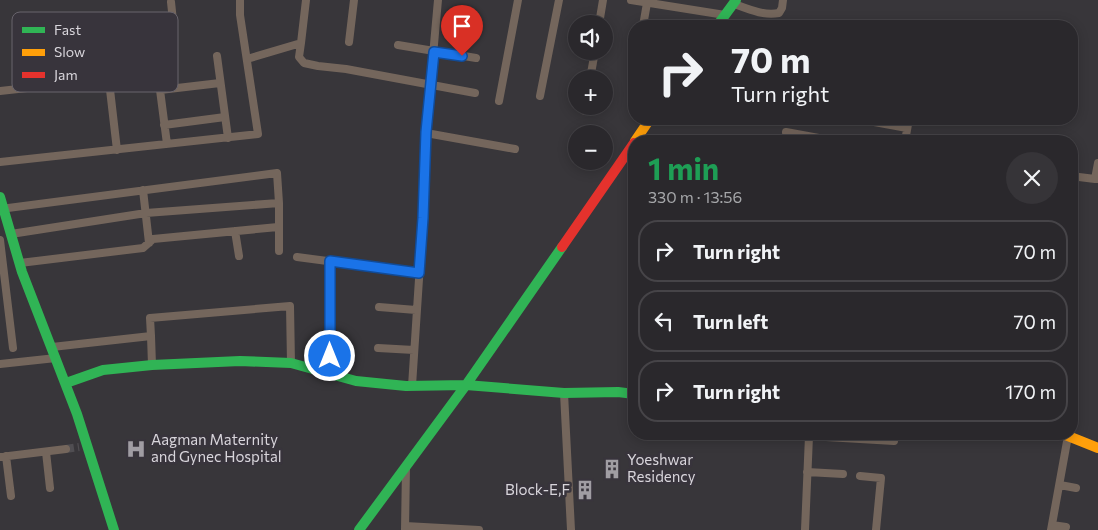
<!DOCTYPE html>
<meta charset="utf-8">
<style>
:root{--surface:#2a282c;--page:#363438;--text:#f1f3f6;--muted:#a5a6a9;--line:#464448}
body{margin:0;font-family:Commissioner,sans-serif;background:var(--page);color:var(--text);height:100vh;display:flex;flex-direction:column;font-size:19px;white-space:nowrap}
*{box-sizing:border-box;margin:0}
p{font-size:16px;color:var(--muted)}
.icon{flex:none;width:28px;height:28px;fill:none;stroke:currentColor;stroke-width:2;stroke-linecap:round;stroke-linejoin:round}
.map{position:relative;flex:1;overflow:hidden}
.side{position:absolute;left:628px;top:135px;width:450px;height:305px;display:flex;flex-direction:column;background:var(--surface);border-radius:20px;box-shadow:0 2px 12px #0003,0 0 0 1px var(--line)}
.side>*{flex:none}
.banner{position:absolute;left:628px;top:20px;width:450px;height:105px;border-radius:20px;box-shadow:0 2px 12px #0003,0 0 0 1px var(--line);background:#2a282c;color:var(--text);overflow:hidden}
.controls{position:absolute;left:568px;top:15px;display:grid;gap:10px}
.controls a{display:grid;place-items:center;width:45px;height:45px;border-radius:50%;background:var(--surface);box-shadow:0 2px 12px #0003,0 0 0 1px var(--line);font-size:25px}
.pin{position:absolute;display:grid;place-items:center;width:42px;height:42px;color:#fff;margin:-51px -21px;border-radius:50% 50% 50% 0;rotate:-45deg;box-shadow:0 0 5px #0007}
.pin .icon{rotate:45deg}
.me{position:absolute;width:55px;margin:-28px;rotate:0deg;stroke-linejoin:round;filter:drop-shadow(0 0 4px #0008)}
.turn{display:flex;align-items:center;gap:18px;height:105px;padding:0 20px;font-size:22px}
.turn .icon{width:65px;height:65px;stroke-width:2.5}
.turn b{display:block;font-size:35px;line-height:42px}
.round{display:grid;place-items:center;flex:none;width:52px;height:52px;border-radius:26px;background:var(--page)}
.headline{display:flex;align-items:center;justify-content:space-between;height:85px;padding:0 20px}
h1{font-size:30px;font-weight:700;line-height:38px;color:#1e9e55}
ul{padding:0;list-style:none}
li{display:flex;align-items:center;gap:15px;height:62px;margin:0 10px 8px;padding:0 10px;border:2px solid var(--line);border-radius:20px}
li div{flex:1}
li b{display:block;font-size:19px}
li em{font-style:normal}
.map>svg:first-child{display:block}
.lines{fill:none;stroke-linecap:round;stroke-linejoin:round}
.street-tunnel{stroke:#504e52;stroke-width:8;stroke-dasharray:8 4;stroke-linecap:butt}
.street{stroke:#74665c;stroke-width:8}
.fast{stroke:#30b455;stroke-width:10}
.slow{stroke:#ff9f0a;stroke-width:10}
.jam{stroke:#e5322d;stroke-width:10}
.route-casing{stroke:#114b97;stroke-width:12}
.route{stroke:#1a73e8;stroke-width:9}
.labels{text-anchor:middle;stroke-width:5;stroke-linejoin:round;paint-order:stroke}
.poi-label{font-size:15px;fill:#d8d5db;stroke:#38343c;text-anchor:start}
.key{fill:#38343c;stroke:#68646c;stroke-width:1}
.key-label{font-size:14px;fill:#d8d5db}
</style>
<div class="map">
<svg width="1098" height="530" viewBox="0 0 1098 530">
<rect width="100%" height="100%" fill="#38363a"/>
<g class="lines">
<path class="street-tunnel" d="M66 449 79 447"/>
<path class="street" d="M631 0 725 15
M734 4C748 9 763 16 779 13L782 8 783 0
M599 24 603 0
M643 26 647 3
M104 38 117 150
M349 42 354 0
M301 43 306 0
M398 45 476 58
M217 56 228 138
M247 59 301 43 299 57 304 63 318 66 346 69 475 93
M590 79 595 51
M634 83 632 95 634 97
M160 90 220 83
M0 91 72 83
M540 96 559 0
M499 101 518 0
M585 111 586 106
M858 119 907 128
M164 125 225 117
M786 132 835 141
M426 133 515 149
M905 141 909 119
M167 144 160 90 156 39 173 21 171 2
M0 162 258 134 240 15V0
M1098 163 1095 179H1098
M1071 176 1095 179
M143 190 149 243
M0 209 277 173 279 203 146 213 11 234
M235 231 239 256
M0 240 13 348
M279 251V203
M297 257 419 273
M330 261V374
M20 263 143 248 153 239 278 227
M379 307 416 310
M151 336 150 318 290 306 291 363
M52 347 151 336 152 365
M378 348 414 350
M0 364 56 358
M412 386 423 218 426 133 438 0
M564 393 571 530
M809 434V436L894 441
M46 452 50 488
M6 456 11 496
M0 457 66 449
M807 472 843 474
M860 476 881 478 876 530
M1060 485 1076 488
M1052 525 1066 527
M405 526 479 530
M405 530 406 467
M805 530 809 436
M1051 530 1068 436"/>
<path class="fast" d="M717 26 736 0
M0 197 22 272 77 414 114 530
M66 383 103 370 152 365 240 361 291 363 356 381 406 386 466 385 564 393 618 392 634 394
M359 530 466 385 562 247"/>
<path class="slow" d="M635 141 650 119
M1063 434 1098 448"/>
<path class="jam" d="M562 247 634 143"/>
</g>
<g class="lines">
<defs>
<path id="route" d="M330 356V261L419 273 423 218 426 132 434 52 462 56"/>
</defs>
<use href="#route" class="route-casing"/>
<use href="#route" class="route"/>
</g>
<defs>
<symbol id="hospital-bare" viewBox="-9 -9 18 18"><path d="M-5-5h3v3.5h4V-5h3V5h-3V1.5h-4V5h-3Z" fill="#a09da3" stroke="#38343c" stroke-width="2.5" paint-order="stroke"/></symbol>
<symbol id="building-bare" viewBox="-9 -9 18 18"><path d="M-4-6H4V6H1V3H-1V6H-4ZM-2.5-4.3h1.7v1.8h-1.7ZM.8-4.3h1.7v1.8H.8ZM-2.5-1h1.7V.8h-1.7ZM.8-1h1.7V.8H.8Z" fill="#a09da3" stroke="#38343c" stroke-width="2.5" paint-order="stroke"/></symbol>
</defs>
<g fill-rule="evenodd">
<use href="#hospital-bare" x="122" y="435" width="28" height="28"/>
<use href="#building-bare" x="598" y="455" width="28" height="28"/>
<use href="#building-bare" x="571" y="476" width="28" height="28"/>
</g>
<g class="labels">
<g class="poi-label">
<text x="151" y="445">Aagman Maternity<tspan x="151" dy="17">and Gynec Hospital</tspan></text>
<text x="627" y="465">Yoeshwar<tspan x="627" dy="17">Residency</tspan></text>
<text x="570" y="495" text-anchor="end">Block-E,F</text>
</g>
</g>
<rect x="12" y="12" width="166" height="80" rx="8" class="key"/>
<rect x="22" y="27" width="23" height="6" fill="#30b455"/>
<rect x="22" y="49" width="23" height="7" fill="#ff9f0a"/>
<rect x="22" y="72" width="23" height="6" fill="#e5322d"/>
<g class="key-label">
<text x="54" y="35">Fast</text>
<text x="54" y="57">Slow</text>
<text x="54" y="80">Jam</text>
</g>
</svg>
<div class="controls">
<a><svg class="icon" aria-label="sound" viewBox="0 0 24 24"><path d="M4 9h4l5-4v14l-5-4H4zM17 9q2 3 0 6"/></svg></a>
<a>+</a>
<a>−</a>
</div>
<div class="pin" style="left:462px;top:56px;background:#d93025"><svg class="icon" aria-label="arrive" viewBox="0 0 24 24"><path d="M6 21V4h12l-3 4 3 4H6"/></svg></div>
<svg class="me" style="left:330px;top:356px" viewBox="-20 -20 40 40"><circle r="17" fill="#1a73e8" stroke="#fff" stroke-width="3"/><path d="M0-11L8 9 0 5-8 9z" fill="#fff"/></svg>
<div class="banner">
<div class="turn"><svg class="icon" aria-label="right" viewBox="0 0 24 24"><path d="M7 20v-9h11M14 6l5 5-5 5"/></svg><div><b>70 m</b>Turn right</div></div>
</div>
<section class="side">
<div class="headline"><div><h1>1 min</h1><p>330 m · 13:56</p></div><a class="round"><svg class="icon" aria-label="close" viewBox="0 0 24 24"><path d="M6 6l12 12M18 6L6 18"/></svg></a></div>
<ul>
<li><svg class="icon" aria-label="right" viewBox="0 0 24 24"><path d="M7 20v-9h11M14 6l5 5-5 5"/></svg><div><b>Turn right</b></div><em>70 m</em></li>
<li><svg class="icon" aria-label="left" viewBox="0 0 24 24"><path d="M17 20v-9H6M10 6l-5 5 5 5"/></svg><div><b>Turn left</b></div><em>70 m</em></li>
<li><svg class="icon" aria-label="right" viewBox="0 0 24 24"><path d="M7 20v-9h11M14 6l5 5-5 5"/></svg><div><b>Turn right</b></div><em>170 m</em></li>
</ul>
</section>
</div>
